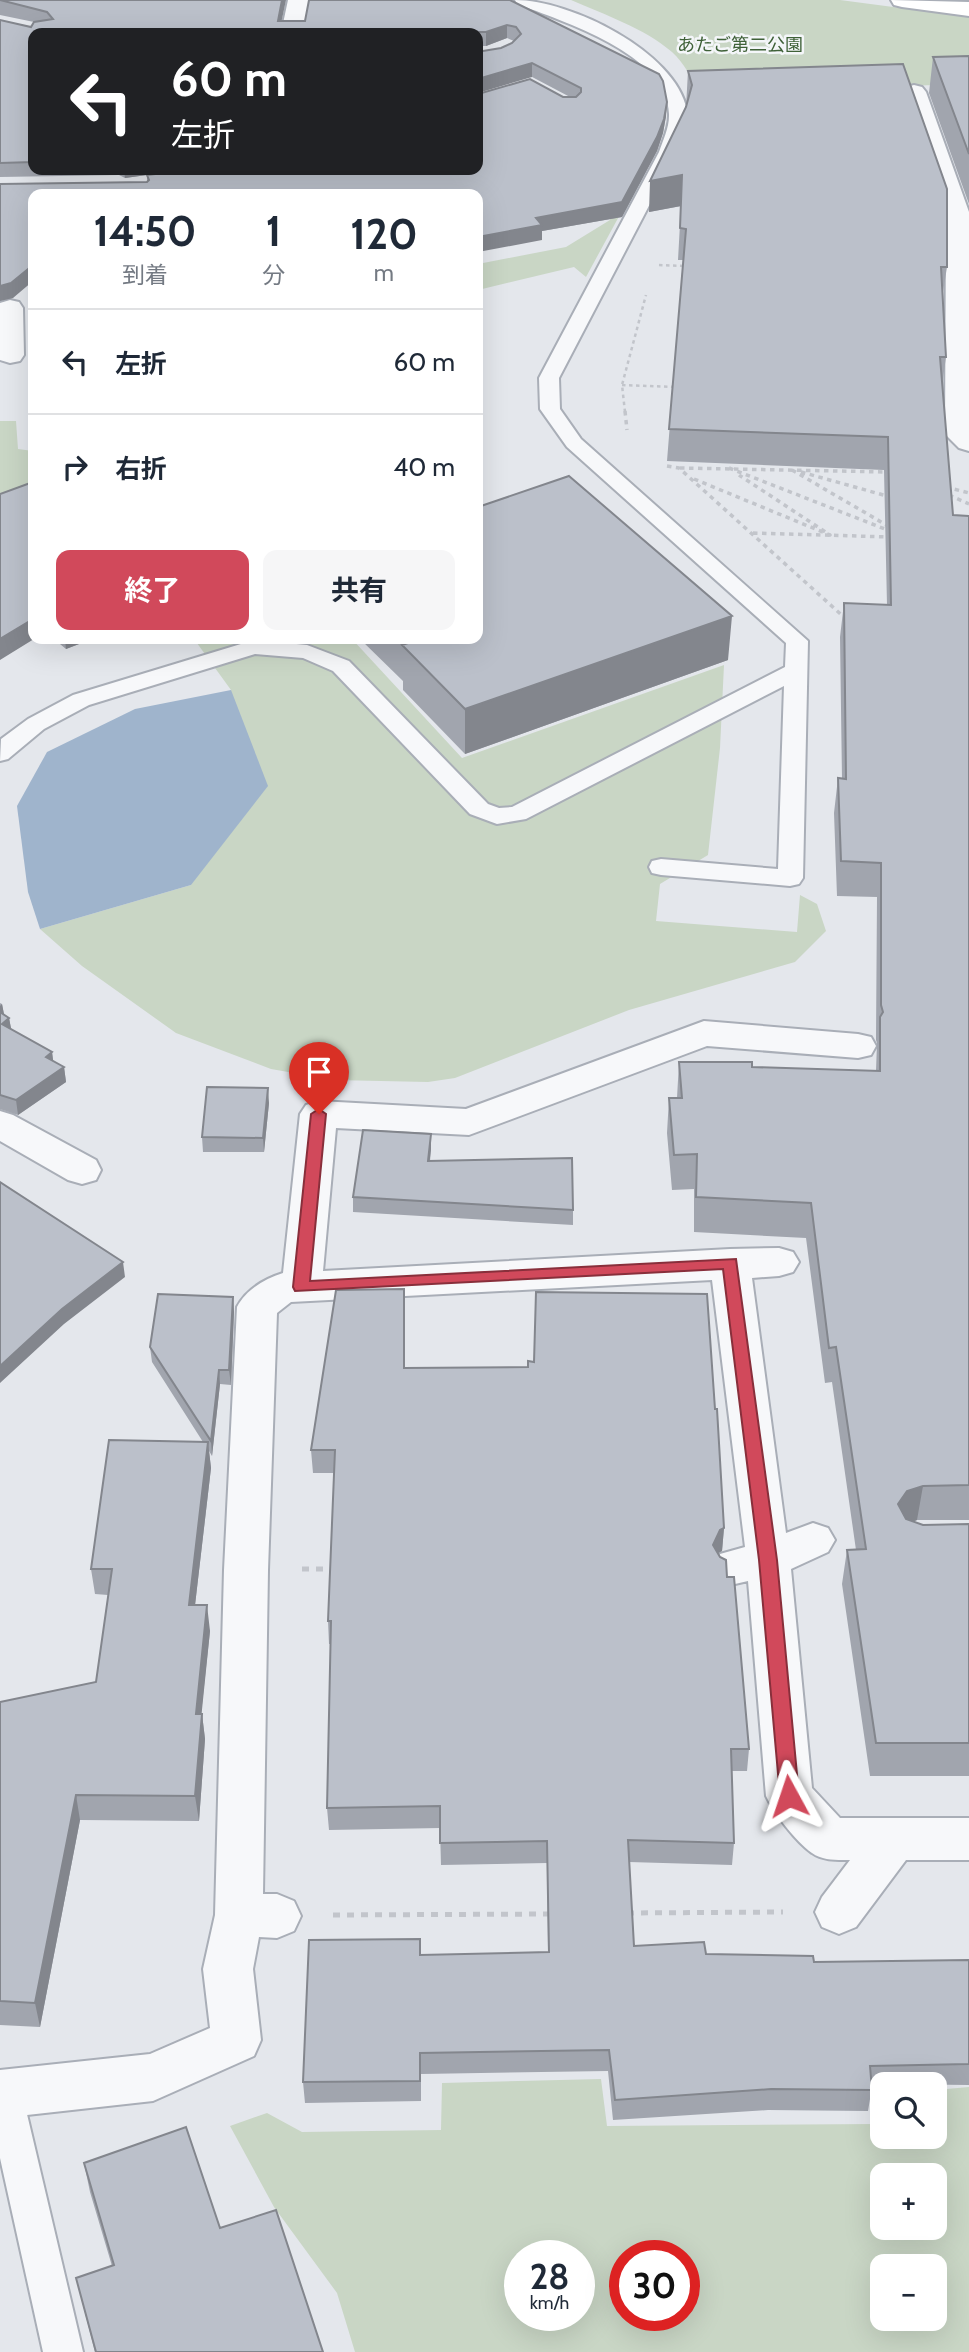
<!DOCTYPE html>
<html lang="ja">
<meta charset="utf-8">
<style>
:root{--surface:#fff;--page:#f6f6f7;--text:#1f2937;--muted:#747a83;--line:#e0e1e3;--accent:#d1495b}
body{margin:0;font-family:Cabin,"Noto Sans JP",sans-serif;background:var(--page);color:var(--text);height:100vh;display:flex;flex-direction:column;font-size:26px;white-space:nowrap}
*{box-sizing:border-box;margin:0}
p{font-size:23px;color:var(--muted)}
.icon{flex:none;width:38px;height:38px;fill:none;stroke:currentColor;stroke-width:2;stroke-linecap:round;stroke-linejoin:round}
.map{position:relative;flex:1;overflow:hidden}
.drawer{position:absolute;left:28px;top:189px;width:455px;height:455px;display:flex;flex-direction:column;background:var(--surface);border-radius:14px;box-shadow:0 7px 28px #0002}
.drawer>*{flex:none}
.hud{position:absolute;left:28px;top:28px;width:455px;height:147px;border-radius:14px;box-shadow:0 7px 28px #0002;background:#202124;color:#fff;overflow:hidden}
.buttons{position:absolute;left:870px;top:2072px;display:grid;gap:14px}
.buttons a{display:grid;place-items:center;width:77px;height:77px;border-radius:14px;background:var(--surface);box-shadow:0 7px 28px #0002;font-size:35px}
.speed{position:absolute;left:504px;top:2240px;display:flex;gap:14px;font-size:35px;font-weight:700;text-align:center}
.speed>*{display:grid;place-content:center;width:91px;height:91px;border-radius:50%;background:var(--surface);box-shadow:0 7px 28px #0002;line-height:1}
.speed small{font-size:18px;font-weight:400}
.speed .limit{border:10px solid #d22;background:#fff;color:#111}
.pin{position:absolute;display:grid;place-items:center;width:60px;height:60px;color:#fff;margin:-72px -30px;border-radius:50% 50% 50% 0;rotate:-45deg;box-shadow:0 0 7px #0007}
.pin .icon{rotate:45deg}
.me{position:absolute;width:77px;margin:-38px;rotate:355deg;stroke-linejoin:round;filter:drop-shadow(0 0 5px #0008)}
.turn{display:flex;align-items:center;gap:24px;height:147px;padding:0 28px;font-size:32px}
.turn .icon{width:91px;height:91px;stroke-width:2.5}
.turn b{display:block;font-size:49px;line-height:60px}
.eta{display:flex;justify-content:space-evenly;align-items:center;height:119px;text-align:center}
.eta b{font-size:42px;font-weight:700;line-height:49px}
.action{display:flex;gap:14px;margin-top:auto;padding:14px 28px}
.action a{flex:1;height:80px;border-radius:14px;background:var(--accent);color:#fff;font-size:28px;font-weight:700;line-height:80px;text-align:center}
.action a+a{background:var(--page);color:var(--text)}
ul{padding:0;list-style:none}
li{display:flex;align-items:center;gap:21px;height:105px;padding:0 28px;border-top:2px solid var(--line)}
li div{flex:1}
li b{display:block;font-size:26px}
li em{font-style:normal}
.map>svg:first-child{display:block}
.green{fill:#c9d6c5;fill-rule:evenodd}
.water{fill:#9fb4cc}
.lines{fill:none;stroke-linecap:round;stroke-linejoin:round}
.lane-casing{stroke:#a9aeb7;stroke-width:4}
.street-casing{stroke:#a9aeb7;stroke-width:4}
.secondary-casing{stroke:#a9aeb7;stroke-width:4}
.path-far2{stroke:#c2c5cb;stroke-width:2.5;stroke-dasharray:3.5 3.5;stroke-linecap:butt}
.path-far1{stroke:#c2c5cb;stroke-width:3.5;stroke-dasharray:4.5 4.5;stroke-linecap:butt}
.path{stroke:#c2c5cb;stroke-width:5;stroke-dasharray:7 7;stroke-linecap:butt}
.lane{fill:#f7f8fa;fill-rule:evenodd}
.street{fill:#f7f8fa;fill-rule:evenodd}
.secondary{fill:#fff;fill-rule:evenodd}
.wall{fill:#a1a5ae}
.shaded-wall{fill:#83868d}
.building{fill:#bbc0ca;stroke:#83868d;stroke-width:2}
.route{fill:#d1495b;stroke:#882f3b;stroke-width:2}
.labels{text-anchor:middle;stroke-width:5;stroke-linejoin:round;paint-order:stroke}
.far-park-label{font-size:18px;fill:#3f6138;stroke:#f4f6f9}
</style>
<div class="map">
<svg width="969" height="2352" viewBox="0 0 969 2352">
<rect width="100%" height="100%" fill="#e4e7ec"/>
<path class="green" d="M571 0H840L969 17V84L700 92C692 79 684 63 672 52 644 28 605 15 571 0Z
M610 207 623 209 586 277 574 267 478 290V264L566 247 610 220Z
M0 421H16L18 449 33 451V542L0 523Z
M194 639H352L462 758 724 665 720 748 708 855 660 884 656 921 797 932 800 895 817 904 826 931 795 962 629 1010 455 1078 428 1082 334 1080 271 1069 176 1033 82 966 40 929 191 885 231 690Z
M601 2079 607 2126 875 2124 874 2094H882V2137H934L935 2090 969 2087V2352H355L337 2293 274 2207 230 2126 267 2113 302 2132 441 2130 442 2083ZM882 2175H934V2228H882ZM520 2256H579V2315H520ZM625 2256H684V2315H625ZM882 2266H934V2319H882Z"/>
<path class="water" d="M231 690 268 786 191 885 40 929 28 892 17 806 47 752 135 709Z"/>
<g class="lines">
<defs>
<path id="lane" d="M515 0C570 0 675 51 687 110 689 124 681 139 677 152L559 378 560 409 581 439 808 641 803 878 799 884 790 886 661 875 652 873 649 867 652 861 661 859 778 869 784 686 526 819 497 824 470 814 333 671 303 658 255 654 89 705 44 729 8 759 0 761 1 739 28 719 73 695 254 640 307 645 349 661 488 804 499 808 512 807 785 667 786 643 567 447 540 409 539 378 659 152C663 140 669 128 669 116 671 55 562 21 517 4Z
M4 2076 17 2081 22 2093 83 2352H43L0 2158V2077Z"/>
<path id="street" d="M288 0H310L304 33H281Z
M914 85 922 87 926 92 969 212V451L959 448 945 434 946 220 902 92 906 87Z
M10 300 19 302 23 308 24 355 20 361 10 363 0 360V303Z
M704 1021 858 1034 871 1037 876 1046 871 1055 858 1058 707 1046 469 1135 336 1128 323 1271 730 1249 779 1248 793 1252 799 1262 793 1272 779 1276 752 1278 786 1533 813 1523 828 1528 835 1540 828 1552 791 1569 812 1788 840 1818H969V1860H906L856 1927 839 1934 822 1927 815 1912 822 1897 850 1860C838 1860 823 1861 812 1853 796 1842 774 1813 766 1796L748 1581 735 1584 720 1578 713 1566 720 1554 745 1547 712 1280 291 1302 277 1313 268 1570 263 1894H277L294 1901 301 1916 294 1931 277 1938 259 1937 253 1969 261 2040 254 2056 153 2101 0 2118V2070L150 2054 210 2028 203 1969 215 1915 224 1570 237 1307C246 1290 264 1279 283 1273L300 1114 306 1105 319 1101 466 1109Z
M0 1111 13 1115 96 1160 101 1170 96 1180 82 1184 68 1180 0 1141Z"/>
<path id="secondary" d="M891 0 969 2V16L902 7 894 5Z"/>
</defs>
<use href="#lane" class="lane-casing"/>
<use href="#street" class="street-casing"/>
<use href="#secondary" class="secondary-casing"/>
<path class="path-far2" d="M659 265 686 266
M622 385 677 387
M625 412 622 385 646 295"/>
<path class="path-far1" d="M625 411 627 430
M667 466 679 468 845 618
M680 468 888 472
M729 468 890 531
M792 470 888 526
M801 472 887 496
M694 479 830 535 739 475
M946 487 969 493
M949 495 969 504
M753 533 891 537"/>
<path class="path" d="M302 1569H335
M627 1913 783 1912
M333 1915 552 1914"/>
<use href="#lane" class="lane"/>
<use href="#street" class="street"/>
<use href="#secondary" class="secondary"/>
</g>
<path class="wall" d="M0 0 282 21H305L510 0 666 116 663 133 657 151 622 217 542 231V240L33 194 13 298 0 301V184L147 182V175L478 170 563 97H570L483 51 501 48 512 43 514 41 507 38 486 46H478V33H33V170H183L125 178 119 175 0 177V20L31 27 34 22 0 15Z
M969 56V204L929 93 933 57Z
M688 71 947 267 942 298 946 357 942 385 953 515 969 516V1520H917L913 1522 923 1525 969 1524V1776H870L842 1584 847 1550H856L832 1382 825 1383 806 1238 694 1232V1189L672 1190 667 1133 669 1098H677L679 1062 752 1067 876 1071 877 1043 876 1040 877 897 837 896 834 813 838 778 842 779 840 637 844 603 887 605 884 470 667 461 683 260H678L681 206 649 212 686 107Z
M54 639H92L66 649Z
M360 639H478L728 660 465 754 403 690V681Z
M0 1003 2 1004 4 1015 9 1018 11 1029 52 1052 53 1061 64 1067 66 1082 18 1115 0 1109Z
M269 1103 264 1152H203L202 1137Z
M431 1149 430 1161 573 1210V1225L353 1212V1197Z
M404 1289V1368L724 1528 722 1551 718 1553 727 1577 749 1749 747 1771H732L734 1843 732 1865 629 1862 634 1946 706 1954 814 1962 969 1960V2085L882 2084V2086L872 2087 868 2111 768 2110 613 2120 608 2071 421 2074V2101L305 2103 303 2082 421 1955 548 1952 547 1863 441 1865 440 1828 329 1830 327 1808 331 1644H329L328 1621 334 1473H313L311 1450Z
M233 1297 234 1312 231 1385 220 1384 212 1456 209 1451 211 1468 195 1605 210 1631 201 1714H202L205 1739 199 1821 80 1820 40 2027 0 2025V1702L96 1682 108 1595 95 1594 91 1569 203 1442 152 1362 150 1347Z
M84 2163 220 2228 323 2352H95L76 2278 112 2266 90 2192Z"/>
<path class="shaded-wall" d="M282 0H286L279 33 278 21Z
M507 25V38L486 46V32Z
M532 63V77L478 93V79Z
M667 102 666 116 663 133 657 151 622 217 542 231V240L478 252V237L536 218Z
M124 170H183L125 178Z
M682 175 681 206 649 212 650 181Z
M33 265V281L13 298 0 301V286Z
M732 616 728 660 465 754V709Z
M33 619V639H34L0 660V639Z
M65 639H92L66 649Z
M2 1004 5 1019 0 1022V1006Z
M9 1018 12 1033 2 1024Z
M52 1052 54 1067 46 1057Z
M64 1067 66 1082 18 1115 16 1100Z
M268 1088 269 1103 264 1152 263 1138Z
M431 1134V1149L428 1175V1161Z
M123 1262 125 1277 64 1324 0 1383V1366L62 1309Z
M233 1297 234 1312 231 1385 229 1370Z
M219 1370 220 1384 212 1456 211 1441Z
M208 1442 211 1468 192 1631 189 1605Z
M923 1486 917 1520 901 1526 898 1504 907 1491Z
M724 1528 722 1551 718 1553 713 1545 720 1530Z
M207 1605 210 1631 199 1739 196 1714Z
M202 1714 205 1739 199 1821 195 1796Z
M76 1795 80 1820 40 2027 35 2003Z"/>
<path class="building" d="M0 0H282L278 21H305L309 0H510L659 74 663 81 667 102 664 119 657 137 622 202 536 218 542 225 478 237V194H33V265L11 283 0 286V184L147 182 149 180 147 175 189 170H478V94L530 79 563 97H576L581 92V88L532 63 478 79V49L483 51 501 48 512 43 521 34 516 27 507 25 486 32H476V33H33V162L0 163V20L31 27 34 22 53 19 47 12Z
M969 56V154L933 57Z
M903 64 947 189V267H941L946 357H940L953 515 969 516V1485L923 1486 907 1491 898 1504 906 1519 923 1525 969 1524V1743H876L847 1550 866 1549 836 1347 829 1348 811 1203 696 1197 697 1154 674 1155 669 1098H682L679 1062H752V1067L880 1071V1017L883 1012 881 1005V863L841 861 838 778 846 779 844 603 891 605 888 437 669 429 686 229 680 228 682 175 650 181 686 107 692 85 688 71Z
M569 476 732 616 465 709 402 645 408 643 404 639H478V507Z
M33 482V619L0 639V494Z
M0 1012 9 1018 2 1024 52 1052 46 1057 64 1067 16 1100 0 1095Z
M207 1087 268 1088 263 1138 202 1137Z
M363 1130 431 1134 428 1161 572 1158 573 1210 353 1197Z
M0 1182 123 1262 62 1309 0 1366Z
M404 1289V1368L528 1367V1361L534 1362 536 1292 707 1294 715 1409H717L724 1528 720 1530 713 1545 720 1557 726 1560 727 1577H734L749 1749H731L734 1843 628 1840 634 1946 704 1942 706 1954 813 1956 814 1962 969 1960V2064L870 2066 872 2090 771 2089 615 2100 609 2050 420 2053V2081L303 2082 309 1940 420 1939V1955L549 1952 547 1841 440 1843V1806L327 1808 331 1621H328L335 1450H311L336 1290Z
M158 1294 233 1297 229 1370H219L211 1441 150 1347Z
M109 1440 208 1442 189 1605H207L196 1714H202L195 1796 76 1795 35 2003 0 2001V1702L96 1682 112 1569H91Z
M186 2127 220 2228 276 2210 323 2352H96L76 2278 114 2265 84 2163Z"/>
<path class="route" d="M319 1109 326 1114 310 1281 736 1259 777 1560 799 1796 796 1802 789 1805 783 1802 780 1796 759 1560 723 1269 295 1291 293 1287 311 1114Z"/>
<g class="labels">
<g class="far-park-label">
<text x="740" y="51">あたご第二公園</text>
</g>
</g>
</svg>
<div class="buttons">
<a><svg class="icon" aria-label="search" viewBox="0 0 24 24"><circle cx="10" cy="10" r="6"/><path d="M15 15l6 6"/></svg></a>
<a>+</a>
<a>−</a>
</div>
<div class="speed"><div>28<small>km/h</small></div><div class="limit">30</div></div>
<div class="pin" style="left:319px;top:1114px;background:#d93025"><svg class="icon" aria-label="arrive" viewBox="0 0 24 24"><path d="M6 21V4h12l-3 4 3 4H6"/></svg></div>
<svg class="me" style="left:789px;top:1796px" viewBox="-20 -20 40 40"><path d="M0-17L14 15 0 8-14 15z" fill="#d1495b" stroke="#fff" stroke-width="4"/></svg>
<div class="hud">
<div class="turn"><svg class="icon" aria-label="left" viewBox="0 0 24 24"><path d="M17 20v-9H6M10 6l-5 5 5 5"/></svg><div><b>60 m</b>左折</div></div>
</div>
<section class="drawer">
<div class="eta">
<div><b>14:50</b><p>到着</p></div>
<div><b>1</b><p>分</p></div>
<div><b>120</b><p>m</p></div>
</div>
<ul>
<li><svg class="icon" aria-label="left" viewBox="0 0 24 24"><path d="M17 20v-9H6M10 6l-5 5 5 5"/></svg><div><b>左折</b></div><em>60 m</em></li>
<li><svg class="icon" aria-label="right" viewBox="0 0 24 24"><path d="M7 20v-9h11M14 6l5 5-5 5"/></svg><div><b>右折</b></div><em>40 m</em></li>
</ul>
<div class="action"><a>終了</a><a>共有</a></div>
</section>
</div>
